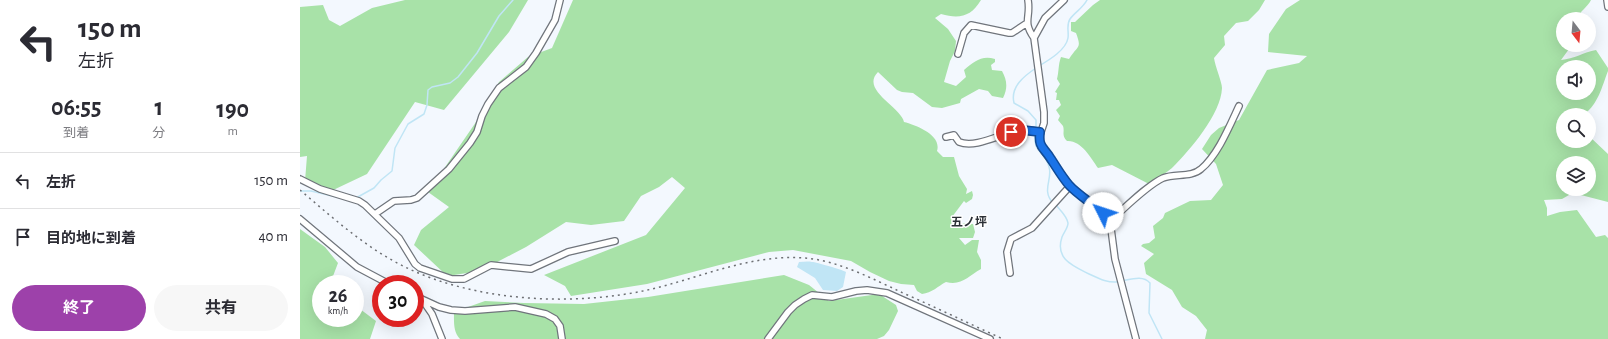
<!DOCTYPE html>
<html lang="ja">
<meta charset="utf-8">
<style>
:root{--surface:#fff;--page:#f7f7f7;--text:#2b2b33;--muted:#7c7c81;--line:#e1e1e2;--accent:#9d41aa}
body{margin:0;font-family:"Alegreya Sans","Noto Sans JP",sans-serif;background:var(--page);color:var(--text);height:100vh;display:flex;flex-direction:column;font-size:15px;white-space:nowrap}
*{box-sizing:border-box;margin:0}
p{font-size:13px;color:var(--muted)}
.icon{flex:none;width:22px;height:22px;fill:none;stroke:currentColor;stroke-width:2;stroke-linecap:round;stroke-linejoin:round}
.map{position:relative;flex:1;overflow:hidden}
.drawer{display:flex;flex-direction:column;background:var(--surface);width:300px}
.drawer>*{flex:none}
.banner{background:#fff;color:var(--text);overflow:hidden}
.needle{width:26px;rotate:164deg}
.tools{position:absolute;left:1256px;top:12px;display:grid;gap:8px}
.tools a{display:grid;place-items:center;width:40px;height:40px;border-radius:50%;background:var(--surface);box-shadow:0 4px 16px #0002;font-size:20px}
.speed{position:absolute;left:12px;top:275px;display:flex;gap:8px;font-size:20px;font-weight:700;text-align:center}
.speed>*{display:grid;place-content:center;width:52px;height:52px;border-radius:50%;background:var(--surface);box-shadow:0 4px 16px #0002;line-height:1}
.speed small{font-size:10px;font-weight:400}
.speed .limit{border:6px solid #d22;background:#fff;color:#111}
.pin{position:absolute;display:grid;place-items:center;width:34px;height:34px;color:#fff;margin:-17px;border:2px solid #fff;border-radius:50%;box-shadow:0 1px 4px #0007}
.me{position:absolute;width:44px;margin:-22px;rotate:311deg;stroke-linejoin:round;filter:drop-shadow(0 0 3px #0008)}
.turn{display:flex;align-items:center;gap:14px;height:84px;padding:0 12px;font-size:18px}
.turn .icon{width:52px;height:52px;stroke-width:2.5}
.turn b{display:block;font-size:28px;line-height:34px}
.eta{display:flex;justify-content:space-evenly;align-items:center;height:68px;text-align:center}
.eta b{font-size:24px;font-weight:700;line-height:28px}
.action{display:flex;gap:8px;margin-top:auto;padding:8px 12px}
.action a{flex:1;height:46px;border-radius:24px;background:var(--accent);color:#fff;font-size:16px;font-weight:700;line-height:46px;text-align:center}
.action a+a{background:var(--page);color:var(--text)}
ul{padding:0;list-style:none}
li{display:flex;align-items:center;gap:12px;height:56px;padding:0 12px;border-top:1px solid var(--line)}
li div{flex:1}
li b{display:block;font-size:15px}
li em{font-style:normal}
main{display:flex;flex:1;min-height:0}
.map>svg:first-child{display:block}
.green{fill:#a8e2a8;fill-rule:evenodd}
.water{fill:#c0e5f5}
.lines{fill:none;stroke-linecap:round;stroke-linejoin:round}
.stream{stroke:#c0e5f5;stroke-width:1.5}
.street-casing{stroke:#70757c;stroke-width:8}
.street{stroke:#fff;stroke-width:5.5}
.rail{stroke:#6e7074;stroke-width:1.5;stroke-dasharray:2 4;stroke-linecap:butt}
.route-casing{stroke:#114b97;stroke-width:10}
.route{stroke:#1a73e8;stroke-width:7}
.labels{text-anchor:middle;stroke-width:3;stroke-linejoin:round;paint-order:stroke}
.neighbourhood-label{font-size:12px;font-weight:bold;fill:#2b3036;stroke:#fff}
</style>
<main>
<section class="drawer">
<div class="banner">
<div class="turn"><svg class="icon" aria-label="left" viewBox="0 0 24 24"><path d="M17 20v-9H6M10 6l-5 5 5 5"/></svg><div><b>150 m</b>左折</div></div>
</div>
<div class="eta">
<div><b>06:55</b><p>到着</p></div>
<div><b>1</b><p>分</p></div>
<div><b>190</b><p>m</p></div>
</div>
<ul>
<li><svg class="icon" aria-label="left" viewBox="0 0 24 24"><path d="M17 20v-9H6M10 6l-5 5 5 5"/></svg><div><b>左折</b></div><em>150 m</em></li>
<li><svg class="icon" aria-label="arrive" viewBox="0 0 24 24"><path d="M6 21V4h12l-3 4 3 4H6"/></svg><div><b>目的地に到着</b></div><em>40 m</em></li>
</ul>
<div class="action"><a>終了</a><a>共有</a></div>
</section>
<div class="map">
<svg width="1308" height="339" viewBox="0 0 1308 339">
<rect width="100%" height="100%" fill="#f3f8fe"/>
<path class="green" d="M105 0H228L209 32 144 110 115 102 67 174 29 192 5 181 7 156 0 157V7L23 5 29 20 40 26 72 8Z
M273 0H681C671 17 659 19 641 14L635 18 648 29 656 41 655 51 650 61 644 82 656 86 666 77 664 70C674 62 681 55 695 59V62L691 65 692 70 702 71C707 80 708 88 703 98L692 96 688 91 679 89 661 99 660 103 642 108 632 107 613 93 602 92 597 90 578 72C560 90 601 107 604 122 616 125 642 135 637 151L643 157H654L659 176 667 189 666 194 672 191 673 195 672 199 666 203 664 201 652 217 653 223 657 228 656 226 665 223 673 224 675 232 673 238H659L665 245 672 240H679L677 252 681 260V269C668 276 662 286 646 282 638 286 632 293 622 294L617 291 614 285 601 284 589 281 570 272 551 261 493 250 469 252 347 284 271 296 265 286 244 275 346 235 385 188 372 177 359 187 341 196 324 221 291 225 266 222 226 247 180 271 154 275H146L114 245 121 230 149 207 128 192 176 122 199 82 228 57 252 48Z
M800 0H965L959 10 948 21 936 23 924 36 925 45 914 58C915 66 922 82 922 88 921 114 890 150 872 168 865 174 856 179 849 184L812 165 798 168C791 158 781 140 767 141 761 135 765 132 763 126L758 120 760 116 756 110 761 105 759 100H756L757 93 755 92 760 84 757 79C759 72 758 65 761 57L769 59C778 45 782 49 776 33L771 31V22H775L793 5Z
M1000 0H1291C1288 7 1279 11 1278 19H1263V45H1272L1261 60C1274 59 1284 52 1296 50L1308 68V71C1301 89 1299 102 1284 115H1263V141H1289V136L1308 154V202L1277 194 1269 195 1262 199 1244 200 1247 208V216L1260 212 1277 210 1296 237 1305 235 1308 238V339H905L907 330 896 316 882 307 872 290 846 274 844 263 854 254 841 246 843 244 849 243 855 238 853 226 863 218 865 213 890 201 911 200 923 185 916 164 902 149 911 135 919 128 939 120 967 70 999 63 1007 56 968 52 969 34 986 9ZM1263 67H1289V93H1263ZM1263 163H1289V189H1263Z
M0 229 25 247 38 263 30 284H21V318H55V308L60 309 76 321 70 339H0Z
M484 275 509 285 529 301 579 294 596 305 598 311 589 330 584 336 577 339H160C153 332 154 321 154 312L185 301 224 303 284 304 348 297Z"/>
<path class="water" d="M499 262C503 262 507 261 512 262 516 262 543 270 546 272L543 287 537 291 523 290 515 278 497 267Z"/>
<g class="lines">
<path class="stream" d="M739 66C749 60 766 50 768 38 769 31 766 25 770 19 775 12 783 8 787 0
M736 129V120L728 111 714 103C710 87 724 76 736 68
M735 133C733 154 745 151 749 167 753 179 741 190 753 203
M0 191H11L41 198
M56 198 74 188 81 180 92 171 95 148 108 124 124 114 127 105 128 90 132 87 150 83 158 77 177 53 199 16 213 0
M756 205C760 210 767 216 768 223 768 228 764 232 762 237 755 258 771 265 787 273 798 278 806 283 818 282
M822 281C832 279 843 275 850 283L849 313 862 339"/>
<defs>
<path id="street" d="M728 0C731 18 722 21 734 38
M764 0 745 18 734 38 744 112V123L739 138 741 147 770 186 803 213 810 221 815 259 836 339
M1307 0 1308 7
M658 54 664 33 671 25 709 33H712L727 23
M646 137 654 135 659 142C677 149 703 132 722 130 728 129 734 130 741 132
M0 179 20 189 59 201 65 205 99 238 115 264 120 268 152 279H164L191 265 231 269 268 252 315 241
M75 214 94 201 111 200 117 198 149 169 170 143 177 132 182 116 188 104 199 88 226 67 236 53 255 20 260 0
M0 219 57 267 89 284
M810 221C825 208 846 186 863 178 875 173 891 178 901 169 918 155 930 125 939 106
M710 273 707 252 711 239 732 228 770 186
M115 296 139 307 151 310 165 311 215 307 246 314 255 319 260 326 262 339
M123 301 132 314 142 339
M468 339 488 312 495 305 504 299 512 295 532 297 556 291 567 290 587 293 690 339"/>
</defs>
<use href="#street" class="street-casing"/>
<use href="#street" class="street"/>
<path class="rail" d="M0 190C33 218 65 247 103 266 175 302 275 307 352 289 402 277 451 254 504 258 537 260 573 279 603 293 637 308 670 324 703 339"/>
</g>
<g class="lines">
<defs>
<path id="route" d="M711 132 722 130 740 132C738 148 744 147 751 159 757 168 762 177 769 185 777 194 793 204 803 213"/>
</defs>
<use href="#route" class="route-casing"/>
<use href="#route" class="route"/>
</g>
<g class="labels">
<g class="neighbourhood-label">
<text x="669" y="226">五ノ坪</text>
</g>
</g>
</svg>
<div class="tools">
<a><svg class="needle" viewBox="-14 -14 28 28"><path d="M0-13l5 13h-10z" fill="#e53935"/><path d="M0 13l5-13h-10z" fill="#7c7c81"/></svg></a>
<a><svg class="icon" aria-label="sound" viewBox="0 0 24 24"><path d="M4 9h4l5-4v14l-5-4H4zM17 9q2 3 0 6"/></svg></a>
<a><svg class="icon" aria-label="search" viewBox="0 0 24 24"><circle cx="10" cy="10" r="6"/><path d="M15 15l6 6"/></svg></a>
<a><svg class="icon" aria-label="layers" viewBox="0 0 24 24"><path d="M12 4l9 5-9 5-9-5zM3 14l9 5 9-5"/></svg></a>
</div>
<div class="speed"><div>26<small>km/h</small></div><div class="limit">30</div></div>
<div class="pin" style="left:711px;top:132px;background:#d93025"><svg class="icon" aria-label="arrive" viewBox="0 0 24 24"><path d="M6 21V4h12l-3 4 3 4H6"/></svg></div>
<svg class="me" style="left:803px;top:213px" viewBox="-20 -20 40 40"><circle r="19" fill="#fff"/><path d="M0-13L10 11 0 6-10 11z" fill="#1a73e8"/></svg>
</div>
</main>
